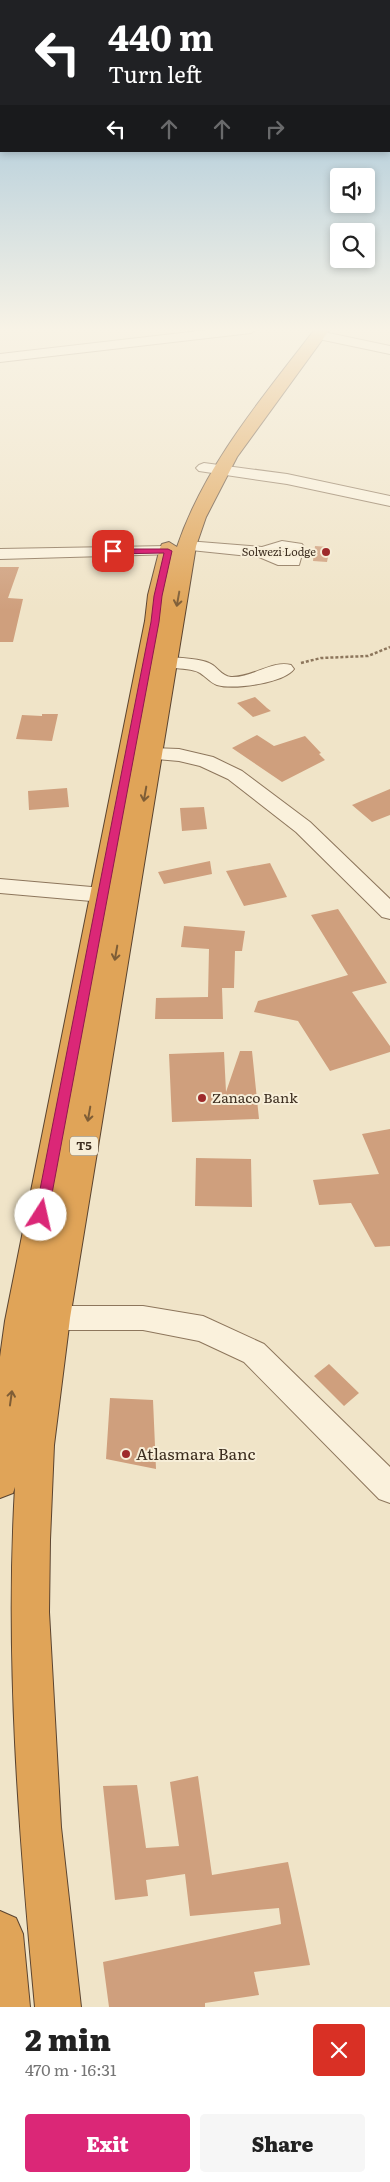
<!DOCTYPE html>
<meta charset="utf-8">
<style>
:root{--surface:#fff;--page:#f6f6f6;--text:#222;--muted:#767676;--accent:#db2777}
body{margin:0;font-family:Literata,serif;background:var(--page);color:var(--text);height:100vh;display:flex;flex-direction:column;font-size:19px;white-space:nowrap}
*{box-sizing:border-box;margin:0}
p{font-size:16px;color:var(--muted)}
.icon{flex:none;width:28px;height:28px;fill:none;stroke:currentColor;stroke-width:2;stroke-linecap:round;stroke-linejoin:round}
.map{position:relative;height:2007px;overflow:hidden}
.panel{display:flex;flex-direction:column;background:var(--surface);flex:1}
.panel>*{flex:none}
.hud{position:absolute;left:0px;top:0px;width:390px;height:152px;box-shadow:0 2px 8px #0003;background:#202124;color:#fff;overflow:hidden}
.fabs{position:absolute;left:330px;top:168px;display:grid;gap:10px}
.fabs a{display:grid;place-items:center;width:45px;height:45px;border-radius:5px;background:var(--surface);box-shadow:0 2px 8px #0003;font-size:25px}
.pin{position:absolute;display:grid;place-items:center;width:42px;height:42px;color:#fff;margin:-21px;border-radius:10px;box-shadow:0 2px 8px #0006}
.me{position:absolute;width:55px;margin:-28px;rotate:10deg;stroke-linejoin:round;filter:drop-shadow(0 0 4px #0008)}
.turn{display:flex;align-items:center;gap:18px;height:105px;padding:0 25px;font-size:22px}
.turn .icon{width:65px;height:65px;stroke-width:2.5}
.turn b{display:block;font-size:35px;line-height:42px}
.lanes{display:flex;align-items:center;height:48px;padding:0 25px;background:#0003;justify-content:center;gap:25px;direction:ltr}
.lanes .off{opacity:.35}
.round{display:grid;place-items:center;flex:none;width:52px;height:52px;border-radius:5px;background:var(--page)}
.summary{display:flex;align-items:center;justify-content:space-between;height:85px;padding:0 25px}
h1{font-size:30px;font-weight:800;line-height:38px}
.button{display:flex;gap:10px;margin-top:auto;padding:10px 25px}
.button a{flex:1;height:58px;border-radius:5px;background:var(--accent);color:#fff;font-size:20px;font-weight:800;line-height:58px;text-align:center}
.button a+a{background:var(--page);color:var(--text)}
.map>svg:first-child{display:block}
.building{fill:#cf9f7d}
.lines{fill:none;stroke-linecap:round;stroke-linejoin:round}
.minor-casing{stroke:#8d765c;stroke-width:2}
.highway-casing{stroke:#5b4430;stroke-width:2}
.path{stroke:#8d765c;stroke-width:2.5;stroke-dasharray:3 2;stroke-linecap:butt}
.minor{fill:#faf1dc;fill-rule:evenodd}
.highway{fill:#e0a458;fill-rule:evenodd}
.oneway{stroke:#7e5d36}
.route{fill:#db2777;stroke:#8e194d}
.poi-dot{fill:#9e2a2b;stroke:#f7eed8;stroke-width:2}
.labels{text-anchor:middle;stroke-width:4;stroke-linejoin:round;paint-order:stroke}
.far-poi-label{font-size:11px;fill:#3d2e20;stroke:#f7eed8;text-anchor:end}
.shield{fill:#f7eed8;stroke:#756857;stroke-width:1}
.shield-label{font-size:12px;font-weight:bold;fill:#3d2e20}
.poi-label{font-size:14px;fill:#3d2e20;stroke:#f7eed8;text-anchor:start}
.near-poi-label{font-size:16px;fill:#3d2e20;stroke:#f7eed8;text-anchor:start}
</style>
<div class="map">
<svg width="390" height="2007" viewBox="0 0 390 2007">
<rect width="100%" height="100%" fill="#f0e4c8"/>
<path class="building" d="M315 546 330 547 327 562 313 561Z
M0 567H19L8 598 23 599 13 642H0Z
M255 697 267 708 271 711 253 717 237 703Z
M42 714H58L52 741 16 739 22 715 42 716Z
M257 735 274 746 305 736 321 753 319 754 325 760 282 782 232 748Z
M67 788 69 807 29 810 28 791Z
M390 789V815L372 822 352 805Z
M204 807 207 829 182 831 180 808Z
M210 861 212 874 164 884 158 872Z
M270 863 287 897 244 906 226 871Z
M338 909 387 983 352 992 390 1046V1052L330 1071 298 1021 254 1012 258 1001 348 975 311 915Z
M184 926 245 931 242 951H235L234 988H222L223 1019H155L156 998 208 997 209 949 181 947Z
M240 1051H252L259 1119 172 1122 169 1054 224 1052 226 1092Z
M390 1129V1246L375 1247 351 1203 319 1205 313 1180 379 1174 362 1134Z
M196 1158 251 1159 252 1207 195 1206Z
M329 1364 359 1393 344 1406 314 1376Z
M110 1398 153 1400 156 1469 106 1459Z
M198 1776 212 1875 288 1862 310 1965 254 1972 259 1995 205 2003V2007H109L103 1962 281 1924 279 1908 190 1916 185 1874 146 1880 148 1896 115 1900 103 1786 137 1785 146 1848 179 1846 170 1782Z"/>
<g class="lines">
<defs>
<path id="minor" d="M216 329H257L251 333 0 362V354Z
M319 331 390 346V354L314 338 313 335 314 332Z
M204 463 287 474 390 496V506L287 484 199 471 196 468 199 465Z
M187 541 262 547 282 541 302 544 304 547 299 565H278L259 557 181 549 179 546 181 543ZM283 551H287L286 556 277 553Z
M168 546 174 548 176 551 174 554 0 559V549Z
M147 656C162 657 196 657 209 663 217 666 221 676 231 677 252 678 272 660 291 665L294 669C284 683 234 690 217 685 209 682 205 675 198 672 189 667 154 668 141 665L138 661 141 657Z
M152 748 179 749 213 757 242 771 310 822 390 899V919L382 917 296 832 228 779 200 766 179 761 145 758 142 754 145 750Z
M0 879 103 888 111 890 114 895 111 900 103 902 0 893Z
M53 1306H143L203 1316 264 1344 390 1467V1503L379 1499 244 1362 199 1341 143 1330H53L43 1327 39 1318 43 1309Z"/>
<path id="highway" d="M315 329H330L237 457 206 517 196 546 70 1318 54 1445 50 1540 49 1612 61 1827 81 2007H35C19 1834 5 1661 15 1487L13 1493 0 1498V1357L5 1321 145 621 148 595 160 548 162 544 169 542 177 547C205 464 263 397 315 329Z
M0 1911 16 1918 23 1934 30 2007H0Z"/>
</defs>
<use href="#minor" class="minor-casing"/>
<use href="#highway" class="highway-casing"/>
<path class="path" d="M301 663 321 658 368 656 390 647"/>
<use href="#minor" class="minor"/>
<use href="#highway" class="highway"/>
</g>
<defs><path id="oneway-shaft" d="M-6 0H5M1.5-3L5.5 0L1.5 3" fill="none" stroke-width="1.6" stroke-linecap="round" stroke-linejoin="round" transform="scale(1.25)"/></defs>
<g class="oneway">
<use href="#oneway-shaft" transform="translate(178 599) rotate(100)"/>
<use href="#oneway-shaft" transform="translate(145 794) rotate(100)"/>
<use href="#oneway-shaft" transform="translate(116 953) rotate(100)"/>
<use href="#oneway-shaft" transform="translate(89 1114) rotate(100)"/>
<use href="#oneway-shaft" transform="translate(11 1398) rotate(-82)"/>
</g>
<linearGradient id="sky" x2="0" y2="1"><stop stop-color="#8fbad6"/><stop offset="0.54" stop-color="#f8f3e6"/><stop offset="1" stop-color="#f8f3e6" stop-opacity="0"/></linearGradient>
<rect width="390" height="610" fill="url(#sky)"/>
<path class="route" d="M168 549 172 551 162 596 159 622 48 1215 46 1219 41 1220 37 1219 35 1215 151 622 154 596 164 553 113 554 109 551 113 549Z"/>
<g class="poi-dot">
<circle cx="326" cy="552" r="5"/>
<circle cx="202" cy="1098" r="5"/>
<circle cx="126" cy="1454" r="5"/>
</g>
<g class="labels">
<g class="far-poi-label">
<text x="316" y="556">Solwezi Lodge</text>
</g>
<rect class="shield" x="70" y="1136.5" width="28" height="19" rx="4"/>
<g class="shield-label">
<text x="84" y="1150">T5</text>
</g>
<g class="poi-label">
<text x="212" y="1103">Zanaco Bank</text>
</g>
<g class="near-poi-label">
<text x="136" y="1460">Atlasmara Banc</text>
</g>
</g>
</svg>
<div class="fabs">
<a><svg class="icon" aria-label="sound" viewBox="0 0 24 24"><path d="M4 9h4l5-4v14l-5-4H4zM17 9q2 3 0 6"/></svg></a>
<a><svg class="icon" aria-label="search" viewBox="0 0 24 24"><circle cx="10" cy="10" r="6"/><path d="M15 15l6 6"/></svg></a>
</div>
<div class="pin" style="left:113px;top:551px;background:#d93025"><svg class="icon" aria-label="arrive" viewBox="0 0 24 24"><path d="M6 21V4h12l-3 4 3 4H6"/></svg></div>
<svg class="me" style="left:41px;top:1215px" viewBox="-20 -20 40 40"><circle r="19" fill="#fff"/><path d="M0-13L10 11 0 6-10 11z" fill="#db2777"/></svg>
<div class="hud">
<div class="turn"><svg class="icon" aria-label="left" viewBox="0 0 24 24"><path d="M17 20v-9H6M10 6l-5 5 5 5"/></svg><div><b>440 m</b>Turn left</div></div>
<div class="lanes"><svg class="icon" aria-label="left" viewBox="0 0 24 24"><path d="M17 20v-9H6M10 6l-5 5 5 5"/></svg><svg class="icon off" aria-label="ahead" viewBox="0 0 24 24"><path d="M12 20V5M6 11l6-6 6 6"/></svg><svg class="icon off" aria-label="ahead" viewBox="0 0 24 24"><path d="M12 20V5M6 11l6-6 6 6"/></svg><svg class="icon off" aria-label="right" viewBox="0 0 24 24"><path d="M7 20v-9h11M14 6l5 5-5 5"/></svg></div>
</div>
</div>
<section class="panel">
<div class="summary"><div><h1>2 min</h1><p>470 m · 16:31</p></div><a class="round" style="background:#d93025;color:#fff"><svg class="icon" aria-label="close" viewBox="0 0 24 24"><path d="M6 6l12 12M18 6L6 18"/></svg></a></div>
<div class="button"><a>Exit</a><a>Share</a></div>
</section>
